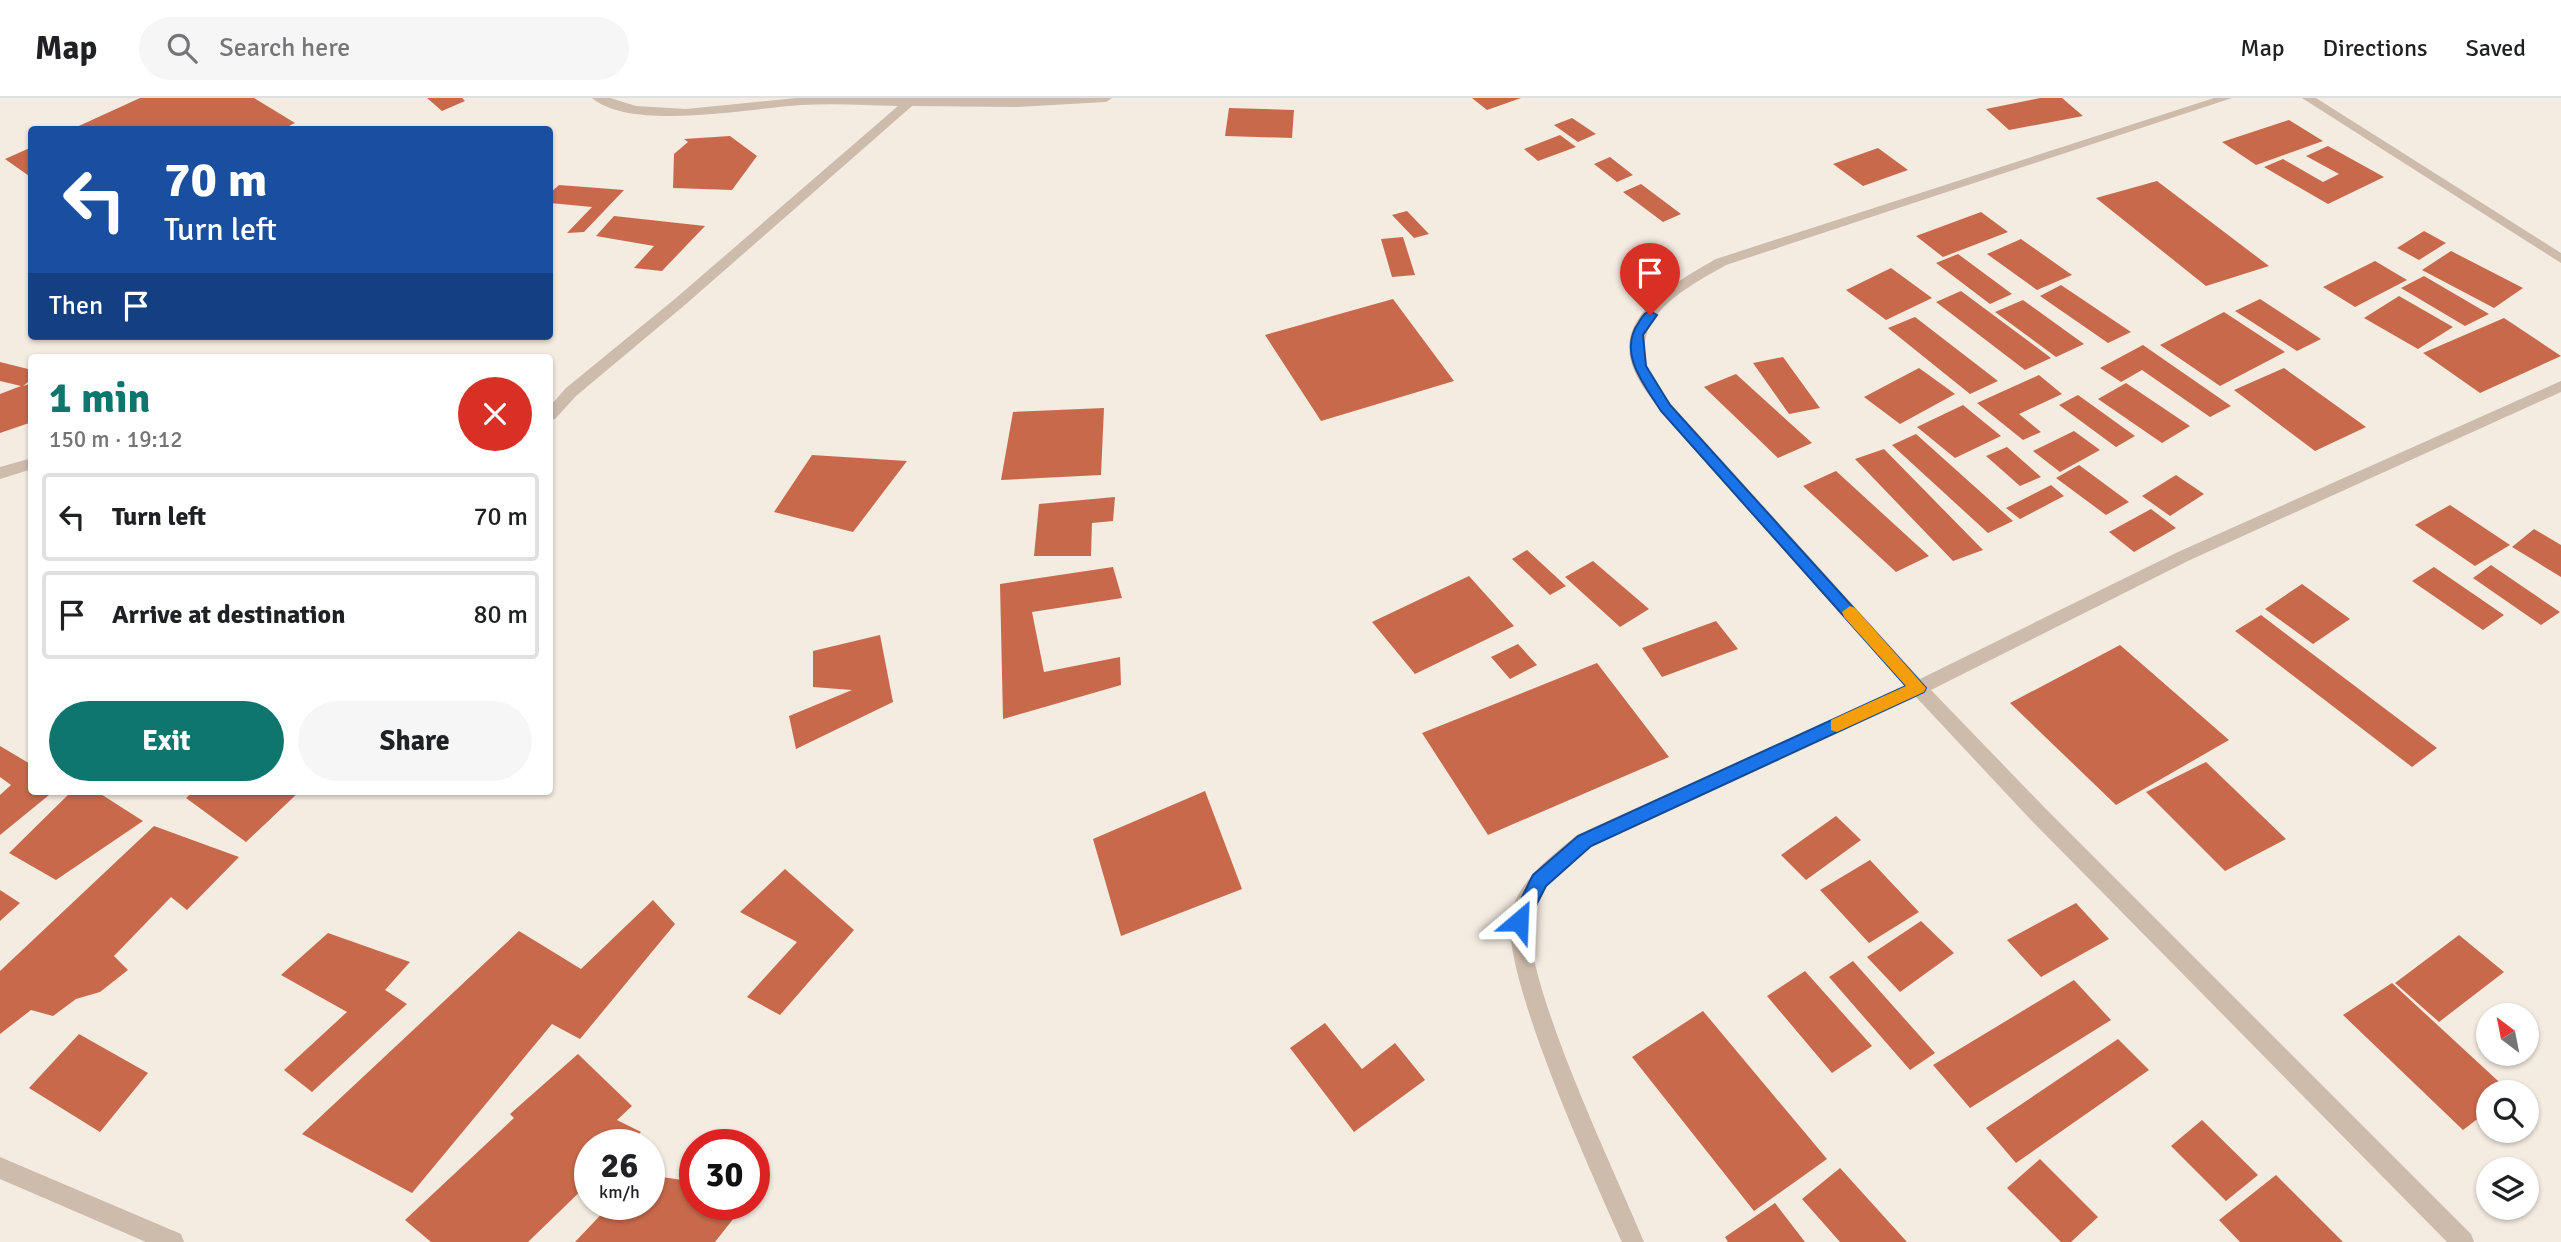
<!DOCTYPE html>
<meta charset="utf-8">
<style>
:root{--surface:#fff;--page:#f6f6f6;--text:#202124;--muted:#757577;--line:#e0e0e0;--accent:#0f766e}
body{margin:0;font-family:Signika,sans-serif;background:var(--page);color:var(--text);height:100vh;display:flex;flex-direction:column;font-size:26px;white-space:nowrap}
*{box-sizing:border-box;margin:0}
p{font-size:23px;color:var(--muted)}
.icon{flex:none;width:38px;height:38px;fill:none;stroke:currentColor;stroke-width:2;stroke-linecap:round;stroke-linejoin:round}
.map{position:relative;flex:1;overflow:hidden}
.side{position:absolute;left:28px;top:256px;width:525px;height:441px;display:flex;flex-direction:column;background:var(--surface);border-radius:7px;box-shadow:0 2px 5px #0004}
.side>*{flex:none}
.banner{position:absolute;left:28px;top:28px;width:525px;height:214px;border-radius:7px;box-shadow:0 2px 5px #0004;background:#1a4fa0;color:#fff;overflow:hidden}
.needle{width:46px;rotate:328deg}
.tools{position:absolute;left:2476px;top:905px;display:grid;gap:14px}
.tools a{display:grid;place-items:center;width:63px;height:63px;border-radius:50%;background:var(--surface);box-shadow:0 2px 5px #0004;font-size:35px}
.speed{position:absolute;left:574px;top:1031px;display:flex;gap:14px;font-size:35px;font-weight:700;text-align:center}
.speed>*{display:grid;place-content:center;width:91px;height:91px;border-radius:50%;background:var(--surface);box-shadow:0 2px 5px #0004;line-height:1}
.speed small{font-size:18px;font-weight:400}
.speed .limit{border:10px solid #d22;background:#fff;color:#111}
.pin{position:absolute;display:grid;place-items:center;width:60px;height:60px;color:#fff;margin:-72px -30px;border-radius:50% 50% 50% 0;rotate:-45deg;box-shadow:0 0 7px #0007}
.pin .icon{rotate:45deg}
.me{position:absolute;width:77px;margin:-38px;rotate:26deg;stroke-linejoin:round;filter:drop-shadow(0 0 5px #0008)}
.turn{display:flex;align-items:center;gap:24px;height:147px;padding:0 21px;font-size:32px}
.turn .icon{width:91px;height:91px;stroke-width:2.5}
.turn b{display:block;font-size:49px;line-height:60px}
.then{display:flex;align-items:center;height:66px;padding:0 21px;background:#0003;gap:14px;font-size:26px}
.round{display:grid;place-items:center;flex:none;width:74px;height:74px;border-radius:37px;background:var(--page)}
.head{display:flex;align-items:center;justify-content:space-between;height:119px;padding:0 21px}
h1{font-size:42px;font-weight:800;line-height:52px;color:var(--accent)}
.button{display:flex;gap:14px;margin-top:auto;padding:14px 21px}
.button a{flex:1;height:80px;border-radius:42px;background:var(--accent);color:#fff;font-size:28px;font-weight:800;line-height:80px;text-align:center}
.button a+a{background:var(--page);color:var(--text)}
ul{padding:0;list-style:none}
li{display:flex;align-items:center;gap:21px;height:88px;margin:0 14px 10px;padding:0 7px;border:4px solid var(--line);border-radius:7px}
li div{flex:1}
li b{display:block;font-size:26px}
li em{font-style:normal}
header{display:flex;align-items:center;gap:42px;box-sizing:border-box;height:98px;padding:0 35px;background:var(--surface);border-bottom:2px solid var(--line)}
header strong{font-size:33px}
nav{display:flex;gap:38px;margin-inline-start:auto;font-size:24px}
.search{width:490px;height:63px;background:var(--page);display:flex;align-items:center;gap:18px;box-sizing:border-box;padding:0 24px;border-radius:38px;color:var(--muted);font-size:26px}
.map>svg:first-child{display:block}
.building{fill:#c8694b}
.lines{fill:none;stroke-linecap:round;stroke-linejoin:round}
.minor{fill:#cdbbac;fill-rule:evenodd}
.route{fill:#1a73e8;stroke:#114b97;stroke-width:2}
.slow{fill:#f59e0b}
</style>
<header>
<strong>Map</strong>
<div class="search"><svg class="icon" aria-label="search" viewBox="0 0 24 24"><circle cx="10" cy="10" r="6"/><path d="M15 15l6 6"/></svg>Search here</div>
<nav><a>Map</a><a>Directions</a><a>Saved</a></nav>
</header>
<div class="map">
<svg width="2561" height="1144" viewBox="0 0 2561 1144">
<rect width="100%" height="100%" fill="#f4ebe1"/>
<path class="building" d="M140 0H254L295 25 281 32H70Z
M427 0H462L465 3 442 13Z
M1472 0H1521L1487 12Z
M2040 0H2062L2083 18 2009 32 1986 11Z
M1229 10 1294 12 1292 40 1225 38Z
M1572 20 1596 36 1578 44 1554 27Z
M2289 22 2323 43 2256 67 2222 44Z
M1560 37 1576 49 1538 63 1524 51Z
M730 38 757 58 732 92 673 90 674 56 688 44 684 41Z
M2328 48 2384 79 2328 106 2264 69 2283 61 2323 84 2339 76 2306 58Z
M32 49V80L5 61Z
M1878 50 1908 72 1863 88 1833 66Z
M1610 59 1633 77 1617 84 1594 66Z
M2157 83 2269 168 2206 188 2096 100Z
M1641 86 1681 116 1663 124 1623 94Z
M559 87 624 92 584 134 567 135 592 109 550 105V95Z
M1407 113 1429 136 1414 140 1392 117Z
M1981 114 2008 134 1943 159 1916 138Z
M614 118 705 128 662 173 634 170 654 148 596 138Z
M2424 133 2446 145 2419 162 2397 150Z
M1403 139 1415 177 1392 179 1381 141Z
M2021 141 2072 177 2037 192 1987 156Z
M2451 153 2523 190 2494 210 2422 172Z
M1958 156 2012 196 1990 206 1936 165Z
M2375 163 2407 182 2355 209 2323 189Z
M1891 170 1932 200 1886 222 1846 192Z
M2424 178 2489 216 2465 228 2401 190Z
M2061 187 2131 234 2108 245 2040 198Z
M1961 193 2051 260 2025 272 1936 204Z
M2399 198 2453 229 2418 251 2364 220Z
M1393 201 1454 283 1321 323 1265 237Z
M2260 201 2321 241 2297 253 2235 213Z
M2023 202 2084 246 2056 259 1995 214Z
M2224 214 2285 254 2220 288 2160 247Z
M1915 219 1998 283 1970 296 1888 230Z
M2504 220 2561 258 2480 295 2423 255Z
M2143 247 2231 308 2210 319 2142 272 2121 284 2100 270Z
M1783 259 1820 310 1789 316 1753 265Z
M0 264 32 272V281L23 288 32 285V324L0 335V296L21 288 0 283Z
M1919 270 1955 296 1900 326 1864 299Z
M2284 270 2366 329 2315 353 2234 292Z
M1736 276 1812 345 1778 360 1704 289Z
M2039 277 2062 296 2019 316 2041 334 2023 342 1977 305Z
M2126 285 2190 328 2162 345 2098 301Z
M2078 297 2135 338 2116 349 2059 307Z
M1963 307 2001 338 1955 360 1917 329Z
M1104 310 1101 377 1001 382 1013 314Z
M2074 333 2100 352 2060 374 2033 353Z
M1916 336 2013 423 1988 435 1892 347Z
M2007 349 2041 379 2020 388 1986 358Z
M1884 351 1983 452 1953 463 1855 361Z
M812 357 907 363 853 434 774 414Z
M2079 367 2129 404 2106 417 2056 380Z
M1836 373 1929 458 1896 474 1803 388Z
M2176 377 2204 396 2170 418 2142 398Z
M2051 387 2064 398 2020 421 2006 410Z
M1115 399 1113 423 1092 425 1091 458H1034L1039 406Z
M2450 407 2510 447 2475 468 2415 427Z
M2151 411 2176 430 2134 454 2109 434Z
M2534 431 2561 447V479L2512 449Z
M1527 452 1566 488 1550 497 1512 461Z
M1593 463 1649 511 1620 529 1565 479Z
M2491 467 2560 514 2541 527 2473 480Z
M1113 469 1122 500 1032 514 1044 574 1120 559 1121 587 1003 621 1000 486Z
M2434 469 2504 517 2483 532 2412 483Z
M1469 478 1514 528 1415 576 1372 524Z
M2302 486 2350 521 2313 546 2265 511Z
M2261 517 2437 650 2412 669 2235 533Z
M1716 523 1738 551 1662 579 1642 550Z
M880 537 893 604 796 651 789 618 852 592 813 589V553Z
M1518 546 1537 567 1510 581 1491 559Z
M2120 547 2229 642 2116 707 2010 605Z
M1597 565 1669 659 1488 737 1422 635Z
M0 648 32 667V693H54L0 737V697L11 687 0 679Z
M2206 664 2286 741 2225 773 2146 694Z
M72 693H96L143 723 56 782 9 755Z
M194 693H300L246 744 186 700Z
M1205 693 1242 791 1121 838 1093 741Z
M1836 718 1861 742 1806 782 1781 757Z
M154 728 239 759 187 812 171 799 114 858 128 872 100 894 76 901 53 918 31 912 0 936V873Z
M1870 762 1919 814 1869 845 1820 792Z
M785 771 854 832 780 917 747 899 797 844 740 814Z
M0 792 20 805 0 823Z
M653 802 675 826 580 941 552 926 412 1095 302 1036 519 833 581 871Z
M2076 805 2109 841 2041 879 2007 842Z
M1921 823 1954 855 1900 894 1867 859Z
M328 835 410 864 385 892 407 906 312 994 284 972 347 914 281 877Z
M2459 837 2504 874 2439 924 2395 885Z
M1853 863 1935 955 1910 972 1829 879Z
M1805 873 1872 948 1832 975 1767 898Z
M2074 882 2111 922 1970 1010 1933 967Z
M2392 885 2510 994H2488V1013L2463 1032 2343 917Z
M1703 913 1827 1061 1754 1113 1632 959Z
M1325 925 1362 971 1395 945 1425 982 1354 1034 1290 950Z
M79 936 148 975 100 1034 29 990Z
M2118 941 2149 972 2016 1065 1986 1030Z
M578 956 632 1008 617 1022 641 1034 628 1046H590V1084L528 1144H431L405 1122 514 1020 510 1016Z
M2202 1022 2258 1077 2226 1103 2171 1048Z
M2040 1061 2098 1119 2071 1144H2061L2007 1090Z
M1840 1070 1907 1144H1840L1802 1101Z
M649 1077 695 1084V1106H745L715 1144H575L611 1106H649Z
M2276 1077 2343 1144H2240L2219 1122Z
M1775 1105 1805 1144H1728L1725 1139Z"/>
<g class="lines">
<path class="minor" d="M592 0H610L636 8 686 11 797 0H1112L1106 4 1017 9 912 8 686 206 576 298 555 321 550 322V308L566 290 676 200 898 8C866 7 833 5 802 7 751 10 632 34 592 0Z
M2214 0H2232L1726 167C1688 189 1630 217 1648 270 1652 283 1664 295 1671 306L1920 581 2178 454 2561 283V294L2190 462 1931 592 2044 709 2471 1136 2474 1144H2447L2030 721 1916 599 1591 749C1571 766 1542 784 1532 810 1512 863 1620 1084 1644 1144H1622C1596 1084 1495 867 1512 812 1522 779 1552 758 1577 737L1905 588 1661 314C1652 300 1640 287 1634 272 1611 218 1678 183 1716 161Z
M2302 0H2316L2561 155V165Z
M32 360V371L0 381V369Z
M0 1059 181 1136 184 1144H146L0 1081Z"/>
</g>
<path class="route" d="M1650 213 1657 217 1643 237 1646 268 1670 307 1926 590 1924 594 1591 748 1546 788 1525 829 1519 831 1512 829 1510 823 1533 777 1578 738 1906 588 1661 313C1644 286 1617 255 1639 224 1643 218 1644 215 1650 213Z"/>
<path class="slow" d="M1850 508 1855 510 1926 590 1924 594 1837 634 1831 632V622L1906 588 1844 519 1842 514Z"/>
</svg>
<div class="tools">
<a><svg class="needle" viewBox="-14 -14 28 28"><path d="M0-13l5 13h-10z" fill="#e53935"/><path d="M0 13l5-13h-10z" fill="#757577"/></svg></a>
<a><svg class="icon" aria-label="search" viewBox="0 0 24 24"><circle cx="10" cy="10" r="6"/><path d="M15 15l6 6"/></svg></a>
<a><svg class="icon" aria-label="layers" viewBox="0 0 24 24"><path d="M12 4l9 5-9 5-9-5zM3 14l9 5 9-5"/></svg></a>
</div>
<div class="speed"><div>26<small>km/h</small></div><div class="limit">30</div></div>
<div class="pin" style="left:1650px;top:217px;background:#d93025"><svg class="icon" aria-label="arrive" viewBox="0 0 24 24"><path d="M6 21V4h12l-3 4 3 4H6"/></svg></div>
<svg class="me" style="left:1519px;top:823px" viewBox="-20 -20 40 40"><path d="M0-17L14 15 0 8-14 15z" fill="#1a73e8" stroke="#fff" stroke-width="4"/></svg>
<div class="banner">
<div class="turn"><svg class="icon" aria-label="left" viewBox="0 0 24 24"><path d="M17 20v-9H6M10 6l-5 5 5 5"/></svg><div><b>70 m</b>Turn left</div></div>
<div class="then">Then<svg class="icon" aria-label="arrive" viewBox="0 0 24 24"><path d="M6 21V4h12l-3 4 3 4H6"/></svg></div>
</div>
<section class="side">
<div class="head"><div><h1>1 min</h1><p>150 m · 19:12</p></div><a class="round" style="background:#d93025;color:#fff"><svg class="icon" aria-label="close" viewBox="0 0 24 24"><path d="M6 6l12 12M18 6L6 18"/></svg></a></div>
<ul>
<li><svg class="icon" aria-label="left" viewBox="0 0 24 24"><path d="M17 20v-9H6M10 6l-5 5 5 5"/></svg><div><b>Turn left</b></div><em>70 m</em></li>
<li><svg class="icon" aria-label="arrive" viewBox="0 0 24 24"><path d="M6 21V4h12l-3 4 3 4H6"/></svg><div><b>Arrive at destination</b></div><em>80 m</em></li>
</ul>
<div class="button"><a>Exit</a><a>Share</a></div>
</section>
</div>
